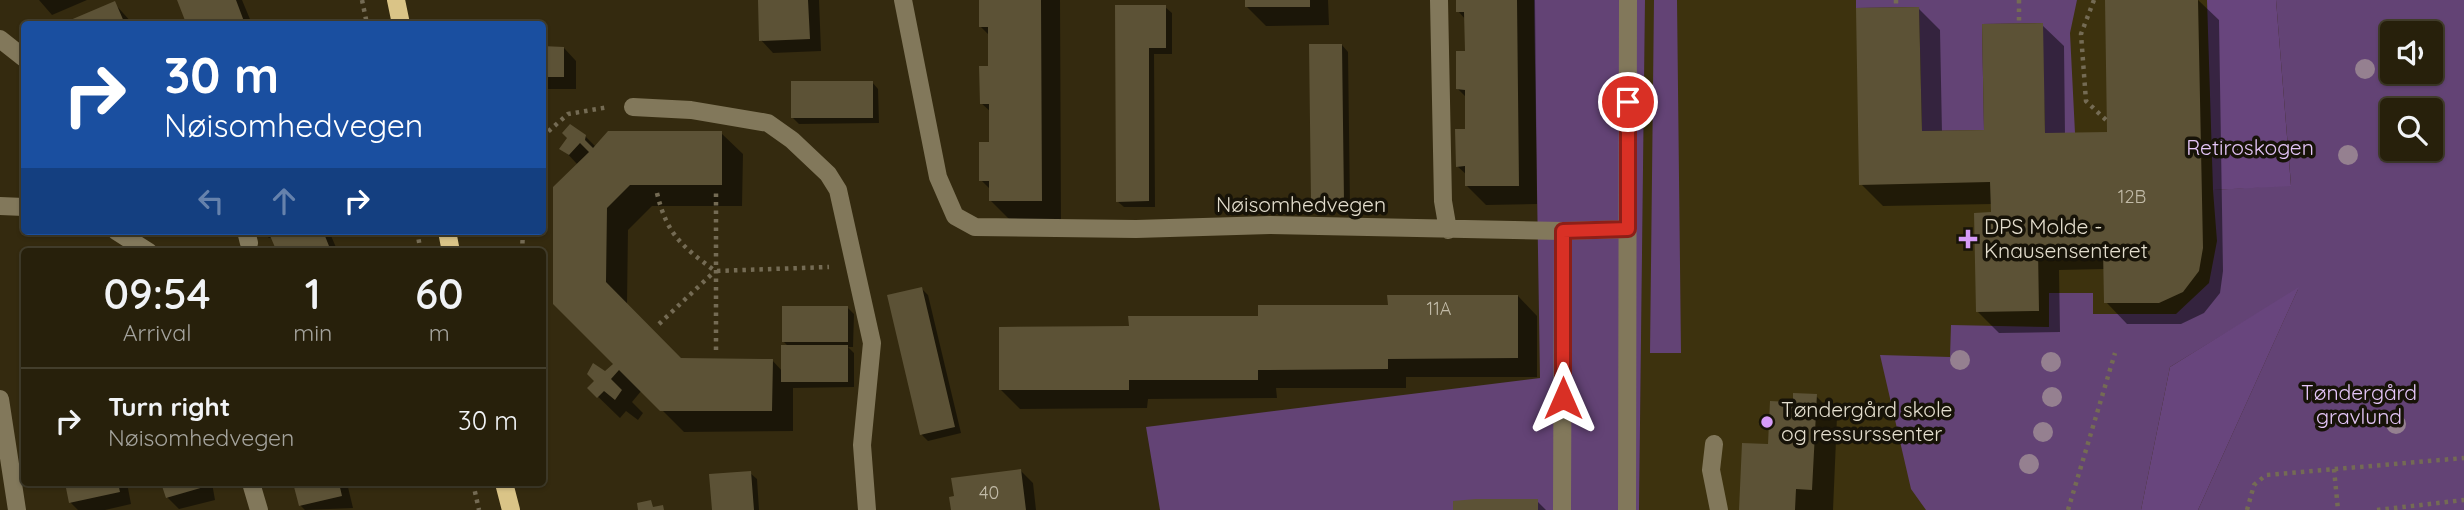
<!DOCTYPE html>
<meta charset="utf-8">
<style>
:root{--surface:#27200b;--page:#2f2814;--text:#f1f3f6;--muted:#a4a39d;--line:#433e2c}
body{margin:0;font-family:Quicksand,sans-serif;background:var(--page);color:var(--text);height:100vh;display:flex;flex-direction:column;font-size:26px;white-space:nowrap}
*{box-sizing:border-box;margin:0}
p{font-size:23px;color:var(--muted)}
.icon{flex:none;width:38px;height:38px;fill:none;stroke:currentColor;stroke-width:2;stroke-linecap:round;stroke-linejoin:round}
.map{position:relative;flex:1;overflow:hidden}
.panel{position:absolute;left:21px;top:248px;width:525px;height:238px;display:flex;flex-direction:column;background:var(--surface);border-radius:7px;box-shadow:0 2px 5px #0004,0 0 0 2px var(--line)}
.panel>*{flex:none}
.banner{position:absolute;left:21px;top:21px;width:525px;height:214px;border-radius:7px;box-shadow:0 2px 5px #0004,0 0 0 2px var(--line);background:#1a4fa0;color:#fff;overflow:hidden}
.controls{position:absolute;left:2380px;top:21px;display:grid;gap:14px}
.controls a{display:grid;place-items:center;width:63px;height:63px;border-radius:7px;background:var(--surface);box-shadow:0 2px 5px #0004,0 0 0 2px var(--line);font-size:35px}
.pin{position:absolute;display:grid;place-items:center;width:60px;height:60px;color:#fff;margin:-30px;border:4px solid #fff;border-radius:50%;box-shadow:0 2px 7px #0007}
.me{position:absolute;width:77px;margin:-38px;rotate:0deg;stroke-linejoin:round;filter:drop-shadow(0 0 5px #0008)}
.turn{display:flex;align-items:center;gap:24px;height:147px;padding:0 28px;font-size:32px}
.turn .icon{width:91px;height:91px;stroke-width:2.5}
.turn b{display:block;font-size:49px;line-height:60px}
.lanes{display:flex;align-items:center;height:66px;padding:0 28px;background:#0003;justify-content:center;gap:35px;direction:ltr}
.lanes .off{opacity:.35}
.eta{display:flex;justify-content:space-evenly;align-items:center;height:119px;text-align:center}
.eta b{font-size:42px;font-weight:600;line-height:49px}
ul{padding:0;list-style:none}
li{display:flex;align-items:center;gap:21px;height:105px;padding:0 28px;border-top:2px solid var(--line)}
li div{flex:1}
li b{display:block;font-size:26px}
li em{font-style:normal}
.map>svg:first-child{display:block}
.built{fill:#3d320e}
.green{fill:#634375;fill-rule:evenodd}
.forest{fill:#68457d}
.shadow{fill:#0007}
.building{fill:#5c5236}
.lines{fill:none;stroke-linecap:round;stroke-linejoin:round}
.path{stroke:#746b54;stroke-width:4.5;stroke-dasharray:3.5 5;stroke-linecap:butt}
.minor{stroke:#82785b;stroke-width:18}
.major{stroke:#dac487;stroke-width:18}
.tree{fill:#958090}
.route-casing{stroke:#8d1f18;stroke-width:18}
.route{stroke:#d93025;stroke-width:12}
.poi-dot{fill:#d69bf9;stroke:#171308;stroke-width:2.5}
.labels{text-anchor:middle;stroke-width:7;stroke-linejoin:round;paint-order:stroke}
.number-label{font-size:18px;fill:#c2bba8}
.park-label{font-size:21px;fill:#e5c6f9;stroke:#171308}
.street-label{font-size:21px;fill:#e4dece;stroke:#171308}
.poi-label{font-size:21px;fill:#e4dece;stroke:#171308;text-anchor:start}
</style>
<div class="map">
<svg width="2464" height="510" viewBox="0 0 2464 510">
<rect width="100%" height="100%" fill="#342a0f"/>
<path class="built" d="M1645 0H2207L2213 190 2291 186 2170 367 2141 510H1639Z"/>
<path class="green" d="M1534 0H1645L1639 510H1160L1146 427 1540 378Z
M1654 0H1677L1681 353H1650Z
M1856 0H2077L2070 33 2075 133H2045L2042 23 1982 24 1984 130 1922 131 1919 7 1856 8Z
M2276 0H2464V510H2198L2298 289 2170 367 2141 510H1926L1911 489 1880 355 1950 357 1951 325 2049 327V293H2093V314H2176L2209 283 2217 241 2213 190 2291 185ZM2392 33H2431V72H2392ZM2392 110H2431V149H2392Z"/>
<path class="forest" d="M2207 0H2276L2291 186 2213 190Z
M2299 287 2198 510H2141L2170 367Z"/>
<path class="shadow" d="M39 0H87L52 15Z
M179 0H242L252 24H190Z
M759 0H819L821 51 773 53 761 40Z
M980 0H1060L1061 220H1010L991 201V190L981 180 991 144V112L981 103 990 68V36L980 26Z
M1246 0H1328L1329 25 1266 26 1246 6Z
M1457 0H1535L1537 204 1486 205 1467 186V175L1457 166 1467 130V98L1458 89 1467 53 1466 20 1458 11Z
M2106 0H2198L2219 20 2223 271 2220 293 2204 313 2181 324H2127L2106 302 2105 269 2059 270 2060 332 1999 333 1977 311 1993 204 1883 206 1861 184 1919 9 1940 30 1942 133 1985 132 2042 25 2064 46 2065 135 2109 134Z
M114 3 133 24 70 22Z
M1117 7H1165L1172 13V54H1154L1155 207H1124L1117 201Z
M1342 45 1348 52 1350 207 1319 208 1313 201Z
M542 48H564L576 61V89H542Z
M872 82 878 89 879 123 799 124 793 118Z
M721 133 743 154 742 206H652L628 230 627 305 681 360H772L783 372 789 347 783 341 847 307 854 314 853 347H848L854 353V387L793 388V431L684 432 642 390 632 402 643 413 638 420 626 411 620 418 589 388 616 364 578 165 562 148 585 136 596 147Z
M262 231H329L338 252H279L273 237 269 238Z
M922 289 928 295 961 433 928 441 922 435Z
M1518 296 1537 316V377H1406V388H1276L1277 398 1148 399 1147 408 1020 409 1001 390 1131 328Z
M1816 396 1837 417 1833 510H1741L1794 403Z
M1021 471 1033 483 1036 510H954Z
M750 473 757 479 759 510H713Z
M67 483H127L131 504 105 510H78L71 503Z
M163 483H212L215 500 179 509 167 497Z
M295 483H347L353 508 305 510 300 505Z
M1537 501 1546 510H1455Z"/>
<path class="building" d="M177 0H236L245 24H200L197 19 186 23Z
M758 0H808L810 39 759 41Z
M979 0H1041L1042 201H989V181H979V142H989V104H980L979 66H988V27H979Z
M1245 0H1310V7H1245Z
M1456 0H1517L1519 186H1465V166L1456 167 1455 129H1465V90L1456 89V51H1465L1464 12H1456Z
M2105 0H2198L2203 248 2199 271 2183 292 2159 303H2104L2103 248 2038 249 2039 311 1976 312 1974 213 1991 212 1990 182 1859 185 1856 8 1919 7 1922 131 1984 130 1982 24 2043 23 2045 133 2107 132Z
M115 1 125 24H69L68 21Z
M1115 5H1166V48H1149V201L1116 202Z
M1309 44H1342L1344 202H1311Z
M542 46 564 47V77H542Z
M791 81H873V118H791Z
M570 124 586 135 585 140 593 148 608 131H722V185H630L607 208 606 282 681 358 773 359 772 411H660L619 370 611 379 622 390 615 400 604 391 597 398 587 388 594 381 587 374 593 363 605 371 613 364 553 304V187L589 152 580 143 569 155 559 149 567 138 562 133Z
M268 231H323L329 246 315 252H277Z
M922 287 955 427 920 435 887 295Z
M1387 295H1518V358L1388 359V369L1258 370V380H1129V390H999V327L1129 326 1128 316H1258V305H1388Z
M782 306H848V342H782Z
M781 345H848V382H781Z
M1793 393 1817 394 1812 490 1796 489 1795 510H1739L1742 443 1768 444 1770 401 1793 402Z
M1021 469 1026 510H951L949 497 954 496 951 478Z
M751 471 754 510H712L709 474Z
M65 483H118L120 492 69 503Z
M161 483H203L204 487 166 498Z
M293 483H339L342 496 299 506Z
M1476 499H1538V510H1453V501Z
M651 500 653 507 663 505 664 510H638L637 503Z"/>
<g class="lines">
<path class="path" d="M362 0 367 24
M1896 0V7
M2019 0V23
M2094 0 2081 34 2086 101 2107 121
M542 137 568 114 609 107
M657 193C667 235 682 246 715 271L829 267
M417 231 420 247
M522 252 523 231
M659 324 714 272
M716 350V193
M2334 469 2338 510
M473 483 479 510
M2068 510 2115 353
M2247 510 2254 485 2266 475 2464 458
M2377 510 2464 500"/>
<path class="minor" d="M903 0 938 177 955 216 975 227 1136 229 1270 225 1563 231 1628 229
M1439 0 1443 201 1448 230
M0 39 24 58
M633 107 691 110 768 123 792 140 828 174 838 190 872 343 862 445 867 510
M0 206 24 207
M116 231 149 252
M246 231 249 243
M0 399 17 510
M1714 444 1711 470 1719 510
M251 483 259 510
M1562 510 1563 231
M1627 510 1628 0"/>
<path class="major" d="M396 0 401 24
M447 231 451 252
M504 483 511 510"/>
</g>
<g class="tree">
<circle cx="2365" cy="69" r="10"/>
<circle cx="2348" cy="155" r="10"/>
<circle cx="1960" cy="360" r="10"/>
<circle cx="2051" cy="362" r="10"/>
<circle cx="2052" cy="397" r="10"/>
<circle cx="2396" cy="424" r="10"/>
<circle cx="2043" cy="432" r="10"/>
<circle cx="2029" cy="464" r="10"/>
</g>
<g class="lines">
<defs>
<path id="route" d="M1563 398V231L1628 229V102"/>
</defs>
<use href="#route" class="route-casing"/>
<use href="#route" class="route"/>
</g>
<g class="poi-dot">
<path d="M1964.5 228.5h7v7h7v7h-7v7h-7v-7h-7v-7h7z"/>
<circle cx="1767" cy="422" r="7"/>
</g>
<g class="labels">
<g class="number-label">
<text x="2132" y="203">12B</text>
<text x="1439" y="315">11A</text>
<text x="989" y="499">40</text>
</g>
<g class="park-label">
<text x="2250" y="155">Retiroskogen</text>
<text x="2359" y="400">Tøndergård<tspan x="2359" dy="24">gravlund</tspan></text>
</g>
<g class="street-label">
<text x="1301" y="212">Nøisomhedvegen</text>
</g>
<g class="poi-label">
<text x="1984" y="234">DPS Molde -<tspan x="1984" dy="24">Knausensenteret</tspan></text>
<text x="1781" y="417">Tøndergård skole<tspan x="1781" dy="24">og ressurssenter</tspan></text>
</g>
</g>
</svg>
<div class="controls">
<a><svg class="icon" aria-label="sound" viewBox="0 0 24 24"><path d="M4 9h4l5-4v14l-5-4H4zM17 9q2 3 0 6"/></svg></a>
<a><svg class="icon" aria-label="search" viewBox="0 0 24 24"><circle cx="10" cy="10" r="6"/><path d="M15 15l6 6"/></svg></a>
</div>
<div class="pin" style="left:1628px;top:102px;background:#d93025"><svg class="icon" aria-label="arrive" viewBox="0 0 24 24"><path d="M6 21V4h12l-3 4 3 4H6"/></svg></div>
<svg class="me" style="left:1563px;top:398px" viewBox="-20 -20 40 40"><path d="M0-17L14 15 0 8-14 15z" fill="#d93025" stroke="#fff" stroke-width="4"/></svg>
<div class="banner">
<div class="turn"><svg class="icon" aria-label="right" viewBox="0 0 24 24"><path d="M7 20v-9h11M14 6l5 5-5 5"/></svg><div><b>30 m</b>Nøisomhedvegen</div></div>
<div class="lanes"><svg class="icon off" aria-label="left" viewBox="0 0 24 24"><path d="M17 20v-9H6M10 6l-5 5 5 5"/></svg><svg class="icon off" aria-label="ahead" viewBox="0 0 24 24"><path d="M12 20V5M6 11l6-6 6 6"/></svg><svg class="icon" aria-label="right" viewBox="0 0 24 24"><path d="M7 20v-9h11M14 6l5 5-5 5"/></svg></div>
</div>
<section class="panel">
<div class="eta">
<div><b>09:54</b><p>Arrival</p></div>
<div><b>1</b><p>min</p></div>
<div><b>60</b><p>m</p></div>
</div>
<ul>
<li><svg class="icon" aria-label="right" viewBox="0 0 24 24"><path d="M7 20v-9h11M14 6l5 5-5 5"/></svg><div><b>Turn right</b><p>Nøisomhedvegen</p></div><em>30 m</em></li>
</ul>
</section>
</div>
